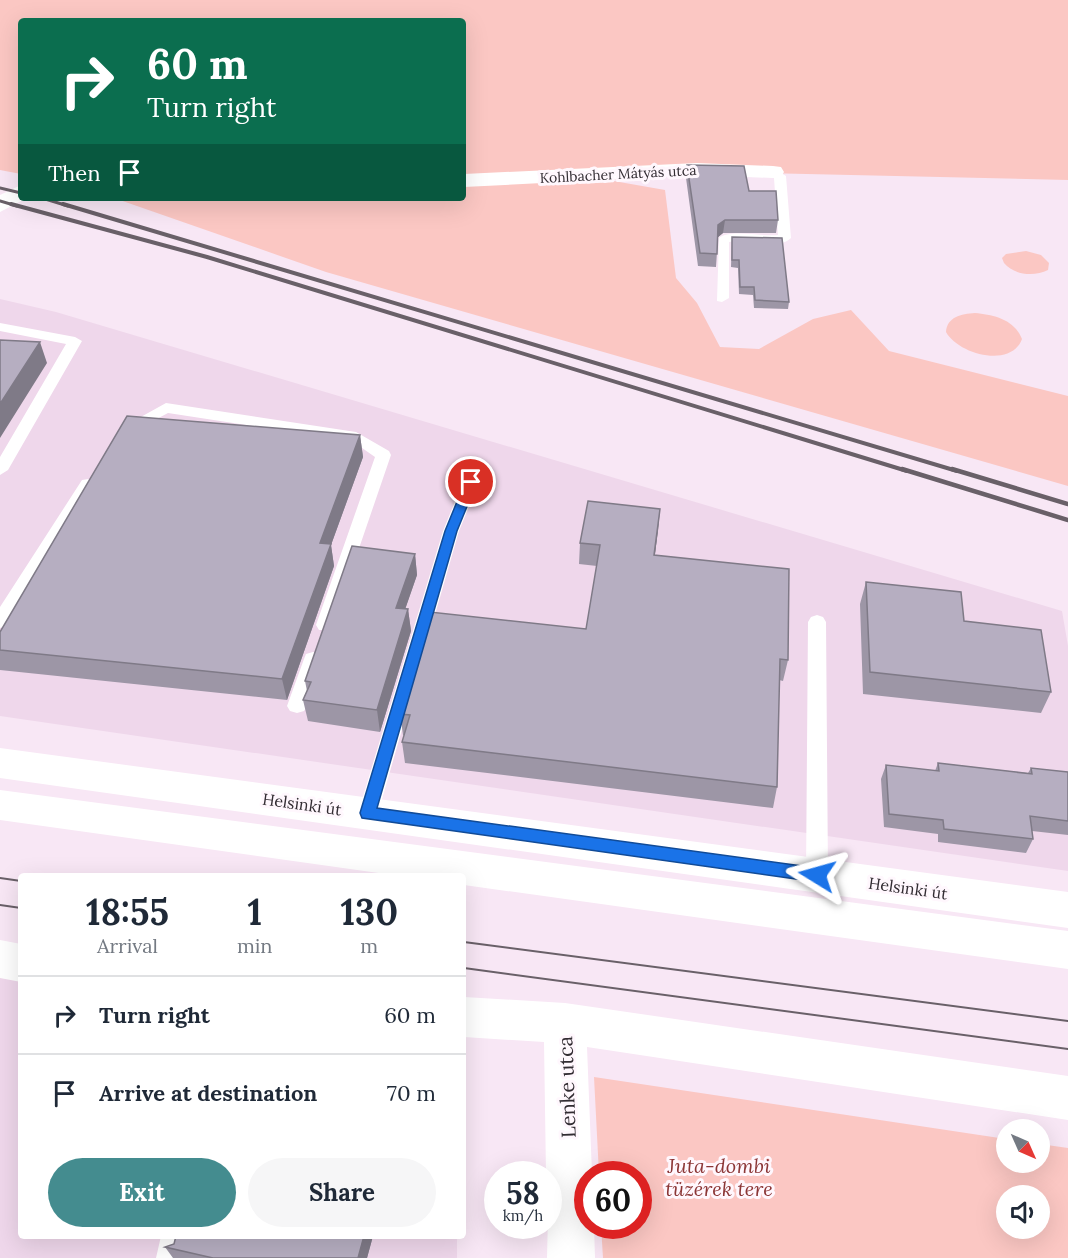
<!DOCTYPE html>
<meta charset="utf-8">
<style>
:root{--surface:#fff;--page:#f6f6f7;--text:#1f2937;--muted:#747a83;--line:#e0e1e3;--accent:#448c8f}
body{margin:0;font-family:Lora,serif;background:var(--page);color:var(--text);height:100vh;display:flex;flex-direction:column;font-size:22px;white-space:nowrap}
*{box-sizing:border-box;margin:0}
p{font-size:20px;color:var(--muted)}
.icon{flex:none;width:33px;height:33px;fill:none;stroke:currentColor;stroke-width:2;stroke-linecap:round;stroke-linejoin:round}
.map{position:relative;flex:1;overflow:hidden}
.drawer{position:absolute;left:18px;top:873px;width:448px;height:366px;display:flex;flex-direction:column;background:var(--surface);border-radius:6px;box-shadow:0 6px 24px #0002}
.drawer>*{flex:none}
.banner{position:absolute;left:18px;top:18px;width:448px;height:183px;border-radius:6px;box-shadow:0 6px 24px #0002;background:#0b6e4f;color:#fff;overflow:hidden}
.needle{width:39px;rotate:135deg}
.controls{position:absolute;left:996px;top:1119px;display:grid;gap:12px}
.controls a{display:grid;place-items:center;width:54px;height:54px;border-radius:50%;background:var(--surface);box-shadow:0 6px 24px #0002;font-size:30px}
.speed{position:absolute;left:484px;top:1161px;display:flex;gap:12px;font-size:30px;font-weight:700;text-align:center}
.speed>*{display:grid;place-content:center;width:78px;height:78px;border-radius:50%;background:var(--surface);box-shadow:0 6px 24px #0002;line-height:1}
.speed small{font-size:15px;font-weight:400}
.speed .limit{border:9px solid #d22;background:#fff;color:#111}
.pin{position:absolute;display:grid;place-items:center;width:51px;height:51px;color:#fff;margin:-26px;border:3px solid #fff;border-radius:50%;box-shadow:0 2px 6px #0007}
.me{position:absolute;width:66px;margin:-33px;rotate:278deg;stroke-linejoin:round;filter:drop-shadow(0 0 4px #0008)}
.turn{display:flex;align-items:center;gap:21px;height:126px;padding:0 30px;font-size:27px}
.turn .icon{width:78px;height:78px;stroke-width:2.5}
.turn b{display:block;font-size:42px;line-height:51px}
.then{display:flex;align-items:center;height:57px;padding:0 30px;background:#0003;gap:12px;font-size:22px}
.eta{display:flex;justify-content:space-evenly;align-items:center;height:102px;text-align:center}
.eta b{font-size:36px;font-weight:700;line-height:42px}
.cta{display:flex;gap:12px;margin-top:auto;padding:12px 30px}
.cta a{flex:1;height:69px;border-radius:36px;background:var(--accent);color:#fff;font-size:24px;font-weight:700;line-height:69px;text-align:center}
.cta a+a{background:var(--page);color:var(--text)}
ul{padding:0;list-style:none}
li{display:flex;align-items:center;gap:18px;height:78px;padding:0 30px;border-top:2px solid var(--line)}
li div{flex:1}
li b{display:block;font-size:22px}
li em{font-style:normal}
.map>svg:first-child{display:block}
.built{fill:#efd7eb}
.green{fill:#fbc7c3;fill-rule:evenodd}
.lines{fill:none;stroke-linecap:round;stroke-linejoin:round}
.lane{fill:#fff;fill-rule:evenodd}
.street{fill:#fff;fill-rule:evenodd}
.primary{fill:#fff;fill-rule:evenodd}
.tram{stroke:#696068;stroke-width:2}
.rail-far2{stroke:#696068;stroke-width:3}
.rail-far1{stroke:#696068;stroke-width:4}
.rail{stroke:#696068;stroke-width:4.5}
.wall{fill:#9d96a6}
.shaded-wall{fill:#7f7a87}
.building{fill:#b6aec1;stroke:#7f7a87;stroke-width:1.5}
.route{fill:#1a73e8;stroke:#114b97;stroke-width:1.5}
.labels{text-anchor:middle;stroke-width:6;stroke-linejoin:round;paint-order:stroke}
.far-street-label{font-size:14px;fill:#322c32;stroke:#fff7fd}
.street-label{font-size:16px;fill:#322c32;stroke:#fff7fd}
.near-street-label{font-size:20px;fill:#322c32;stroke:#fff7fd}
.near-park-label{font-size:20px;font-style:italic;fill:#8c3636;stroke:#fff7fd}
</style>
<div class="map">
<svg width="1068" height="1258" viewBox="0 0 1068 1258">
<rect width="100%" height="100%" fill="#f8e7f5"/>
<path class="built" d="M0 299 56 312 1062 611 1068 646V871L0 716Z
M0 955 21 959V1236H457V1258H0Z"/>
<path class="green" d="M0 0H1068V180L724 172 608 180 665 190 676 278 697 303 720 347 759 349 813 319 851 310 889 351 1068 396V486L326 272 114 198H464V21H21V174L0 170Z
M1026 251 1041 255 1049 263 1048 270C1034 277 1014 275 1004 263L1002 258 1006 254Z
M975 313C994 315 1014 319 1022 339 1011 369 958 354 946 332 947 317 961 314 975 313Z
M594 1077 1006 1139V1162H1040V1144L1068 1148V1258H603L601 1226H639V1174H599ZM1006 1196H1040V1228H1006Z"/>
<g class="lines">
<path class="lane" d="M773 168 786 176 791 238C776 252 747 239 729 242V298L722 302 717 301 719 238C730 229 762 237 778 235L774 178 767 172Z
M0 323 75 337 82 341 8 470 0 475V457L66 344 0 331Z
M166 403 356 432 389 451 391 455 331 630H319L316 625 375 457 352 441 168 413 134 431 129 433 121 428Z
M471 477 479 482 459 531 378 813 375 819 368 822 361 819 358 813 443 531 463 482Z
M88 479 96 484 6 626 0 628V607L82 480Z
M817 615 823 617 826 622 828 875 825 882 817 884 809 882 806 875 808 622 811 617Z
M313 652 320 654 322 659 307 706 304 711 297 713 290 711 287 706 304 659 306 654Z
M161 1236H187L182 1258H156Z"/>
<path class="street" d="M697 163 773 166 781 167 784 172 781 177 773 178 697 175 464 187V174Z
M21 185V198H27L0 212V195Z
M0 940 21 944V982L0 978Z
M464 997 565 1003 1068 1076V1120L587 1047 592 1174H588V1226H594L595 1258H547L549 1174H546L544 1042 464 1037Z"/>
<path class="primary" d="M0 748 1068 892V928L0 778Z
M0 790 1068 931V969L464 885V876H400L0 820Z"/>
<path class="tram" d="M0 878 21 881
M0 905 21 908
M464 942 1068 1021
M464 968 1068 1049"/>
<path class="rail-far2" d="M0 188 21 193
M42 198 68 206
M0 201 17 206"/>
<path class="rail-far1" d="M11 204 207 257 907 471
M63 204 957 471"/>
<path class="rail" d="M902 469 1068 520
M952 469 1068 504"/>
</g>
<path class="wall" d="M687 165 749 191 778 220 776 233H723L718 237 716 267 698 266 686 178Z
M732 237 789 302 788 309 754 308 753 295 739 294 738 268 731 267Z
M360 435 363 457 331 545 334 566 287 700 0 670V632Z
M660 509 655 555 788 660 783 681 779 680 777 787 773 808 405 763 402 742 404 735H403L400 714 586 629 597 566 579 564 580 543Z
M415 554 417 575 405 609H408L411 631 380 732 308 721 303 700 307 691 305 681Z
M866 582 1051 692 1041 713 863 694 860 604Z
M938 763 1028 773 1031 768 1068 772V835L1032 831 1033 839 1026 853 938 842V834L884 827 881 779 886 765 935 771Z
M373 1236 367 1258H173L165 1247Z"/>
<path class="shaded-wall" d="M725 220 723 233 717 238 718 225Z
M40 342 47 363 0 438V404Z
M360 435 363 457 331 545 334 566 287 700 282 679 320 543Z
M660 509 658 531 652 576 654 555Z
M415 554 417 575 398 630 396 608Z
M408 609 411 631 380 732 377 710Z
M364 1236H373L367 1258H358Z"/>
<path class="building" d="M687 165 744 166 749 191H776L778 220H725L718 225 717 254 700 253Z
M732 237 782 238 789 302 755 300 754 287H740L739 260H732Z
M0 340 40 342 0 404Z
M127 416 360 435 320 543 331 544 282 679 0 650V632Z
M588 501 660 509 654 555 789 569 788 660 780 659 777 787 402 742 410 715 400 714 430 612 586 629 600 545 580 543Z
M352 546 415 554 396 608 408 609 377 710 303 700 311 682 305 681Z
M866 582 961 592 964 621 1041 630 1051 692 870 672Z
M938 763 1032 774 1031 768 1068 772V821L1030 816 1033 839 944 829 943 820 889 814 886 765 939 771Z
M176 1236H364L358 1258H213L165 1247 174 1244Z"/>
<path class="route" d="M471 478 477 482 457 531 377 808 817 868 823 870 825 875 823 880 817 882 362 818 360 813 445 531 465 482Z"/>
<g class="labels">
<g class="far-street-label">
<text transform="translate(618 174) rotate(-3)" y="5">Kohlbacher Mátyás utca</text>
</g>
<g class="street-label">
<text transform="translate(302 804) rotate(8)" y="6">Helsinki út</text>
<text transform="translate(908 888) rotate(8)" y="6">Helsinki út</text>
</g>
<g class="near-street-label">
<text transform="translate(567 1087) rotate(-92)" y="7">Lenke utca</text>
</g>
<g class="near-park-label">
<text x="719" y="1173">Juta-dombi<tspan x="719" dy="23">tüzérek tere</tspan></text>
</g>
</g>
</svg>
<div class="controls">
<a><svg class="needle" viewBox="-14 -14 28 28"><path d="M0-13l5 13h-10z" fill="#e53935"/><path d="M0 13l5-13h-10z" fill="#747a83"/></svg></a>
<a><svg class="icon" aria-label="sound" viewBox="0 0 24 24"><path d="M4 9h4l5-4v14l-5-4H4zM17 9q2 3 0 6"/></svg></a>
</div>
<div class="speed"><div>58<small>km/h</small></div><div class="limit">60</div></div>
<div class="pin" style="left:471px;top:482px;background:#d93025"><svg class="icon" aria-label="arrive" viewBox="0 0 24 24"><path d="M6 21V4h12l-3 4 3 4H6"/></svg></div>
<svg class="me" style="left:817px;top:875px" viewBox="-20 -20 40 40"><path d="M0-17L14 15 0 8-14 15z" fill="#1a73e8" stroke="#fff" stroke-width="4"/></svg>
<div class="banner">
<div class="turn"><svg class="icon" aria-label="right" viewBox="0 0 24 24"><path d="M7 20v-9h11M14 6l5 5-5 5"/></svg><div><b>60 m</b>Turn right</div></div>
<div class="then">Then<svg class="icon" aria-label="arrive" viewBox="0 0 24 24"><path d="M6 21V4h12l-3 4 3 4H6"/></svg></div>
</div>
<section class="drawer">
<div class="eta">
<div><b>18:55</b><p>Arrival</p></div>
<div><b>1</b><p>min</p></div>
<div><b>130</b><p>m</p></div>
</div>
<ul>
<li><svg class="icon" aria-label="right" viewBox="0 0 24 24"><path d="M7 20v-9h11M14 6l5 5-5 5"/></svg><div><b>Turn right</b></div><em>60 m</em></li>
<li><svg class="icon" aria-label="arrive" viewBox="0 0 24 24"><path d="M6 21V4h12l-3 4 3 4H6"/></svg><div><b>Arrive at destination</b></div><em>70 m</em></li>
</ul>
<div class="cta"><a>Exit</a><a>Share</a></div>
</section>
</div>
